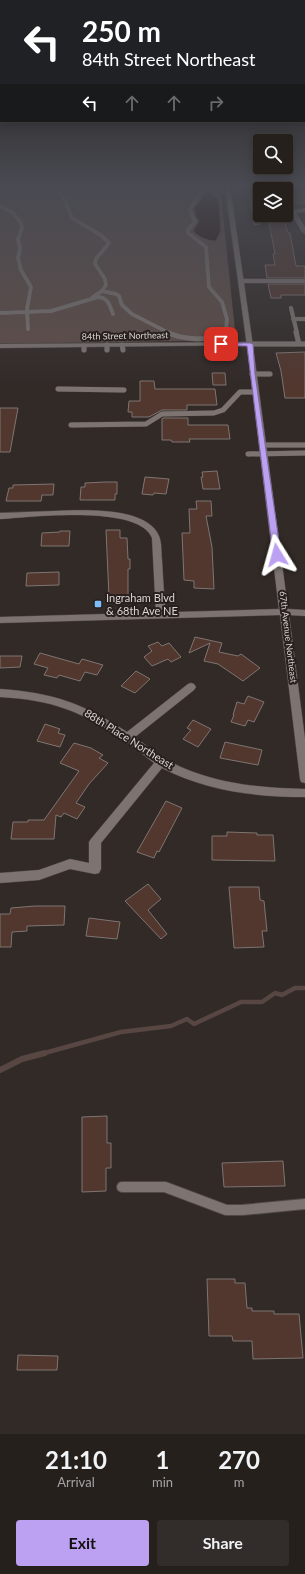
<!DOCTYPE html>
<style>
:root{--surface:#26201d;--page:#322d2a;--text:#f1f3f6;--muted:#a4a3a4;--line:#423e3b;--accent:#bca0f2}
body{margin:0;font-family:Lato,sans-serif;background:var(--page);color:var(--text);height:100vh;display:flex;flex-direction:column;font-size:15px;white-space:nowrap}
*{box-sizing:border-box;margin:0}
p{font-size:13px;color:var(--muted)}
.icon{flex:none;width:22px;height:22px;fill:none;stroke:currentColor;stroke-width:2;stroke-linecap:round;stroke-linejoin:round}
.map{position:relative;height:1434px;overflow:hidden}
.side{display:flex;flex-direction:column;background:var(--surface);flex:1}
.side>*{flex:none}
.top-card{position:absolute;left:0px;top:0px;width:305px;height:122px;box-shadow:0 2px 10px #0003,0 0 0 1px var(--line);background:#202124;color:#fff;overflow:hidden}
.controls{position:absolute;left:253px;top:134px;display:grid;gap:8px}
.controls a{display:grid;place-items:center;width:40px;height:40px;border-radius:4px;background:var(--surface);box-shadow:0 2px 10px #0003,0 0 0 1px var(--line);font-size:20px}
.pin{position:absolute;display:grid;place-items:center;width:34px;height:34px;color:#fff;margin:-17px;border-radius:8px;box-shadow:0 2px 6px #0006}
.me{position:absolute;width:44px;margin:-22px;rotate:352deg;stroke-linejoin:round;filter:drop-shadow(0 0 3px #0008)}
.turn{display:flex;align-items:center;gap:14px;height:84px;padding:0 16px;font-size:18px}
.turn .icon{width:52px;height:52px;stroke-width:2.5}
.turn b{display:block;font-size:28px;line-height:34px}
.lanes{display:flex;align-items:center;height:38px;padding:0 16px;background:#0003;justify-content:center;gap:20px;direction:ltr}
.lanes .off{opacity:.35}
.eta{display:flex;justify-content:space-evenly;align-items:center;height:68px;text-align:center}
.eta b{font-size:24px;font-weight:700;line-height:28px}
.action{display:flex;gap:8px;margin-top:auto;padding:8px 16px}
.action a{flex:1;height:46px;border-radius:4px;background:var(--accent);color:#111;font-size:16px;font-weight:700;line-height:46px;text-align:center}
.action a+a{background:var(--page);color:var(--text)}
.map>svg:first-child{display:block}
.green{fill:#604e48}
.water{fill:#1f0904;stroke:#574642}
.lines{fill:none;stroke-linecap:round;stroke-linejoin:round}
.stream-far1{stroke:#574642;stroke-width:4.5}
.stream{stroke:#574642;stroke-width:6}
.building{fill:#51372e;stroke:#7e7572}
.service-far2-casing{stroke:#4f4846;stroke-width:4.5}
.service-far1-casing{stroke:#4f4846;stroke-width:5.5}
.service-casing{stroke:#4f4846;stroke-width:12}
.minor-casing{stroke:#4f4846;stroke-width:1}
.tertiary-casing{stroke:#4f4846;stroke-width:1}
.secondary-casing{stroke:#4f4846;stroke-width:1}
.service-far2{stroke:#7d7471;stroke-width:4}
.service-far1{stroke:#7d7471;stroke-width:5}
.service{stroke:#7d7471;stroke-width:10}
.minor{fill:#7d7471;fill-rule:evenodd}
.tertiary{fill:#7d7471;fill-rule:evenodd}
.secondary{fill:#7d7471;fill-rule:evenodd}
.route{fill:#bca0f2;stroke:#7a689d}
.poi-dot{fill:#7fbdfa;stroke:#28201e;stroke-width:1.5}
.labels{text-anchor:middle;stroke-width:4;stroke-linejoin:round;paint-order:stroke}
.far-street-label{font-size:9px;fill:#d9d4d2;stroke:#28201e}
.poi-label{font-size:11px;fill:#d9d4d2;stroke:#28201e;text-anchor:start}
.street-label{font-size:11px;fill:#d9d4d2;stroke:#28201e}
</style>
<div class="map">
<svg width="305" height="1434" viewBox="0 0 305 1434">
<rect width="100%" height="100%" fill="#322a27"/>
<path class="green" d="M0 186H220L236 340 0 344Z"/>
<path class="water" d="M208 192 218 198 219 202 221 231 216 241C207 241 199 237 193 231L199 221 196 217 194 208 204 195Z"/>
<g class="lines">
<path class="stream-far1" d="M41 1054 121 1032 171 1026 187 1019 194 1024 241 1002H262L275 993 282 995 295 988H305"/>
<path class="stream" d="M0 1070 22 1059 45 1053"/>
</g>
<path class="building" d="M248 186H260V224L254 225Z
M287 186H302L305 203H291Z
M268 218H284L286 227 288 233H290L296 266H305V278H267L265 265H275L273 254H275Z
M268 284H305V295H281V298H271Z
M305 352V398H285L281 371 276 353Z
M212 373H225L226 385H213Z
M140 381H154L155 389H215L217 405H187V410H162L149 417H132V412H128L129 401H140Z
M0 408H18L10 452H0Z
M163 418H188V425H228L230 439H189L190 442H172L171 440H162V419Z
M217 471 220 489H203L201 477H203L202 472Z
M145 477 169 479 166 494 154 493 153 495 142 494Z
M105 482H117V494H115V500H80L81 487H85V483Z
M54 484 53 495H42L41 501H6L9 488H13V485Z
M196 501H211L212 516H206L212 547 214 589 194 588V581L184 580 182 533H190L189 509H197Z
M106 530H120V538H127L128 559H130V569H128V596L109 597Z
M60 531H70L69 546H41L42 533 60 532Z
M59 572V585L26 586 27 573Z
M195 637 222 643 219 652 238 656 241 654 260 668 243 681 218 664 204 661 210 643 189 653Z
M158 642 162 646 169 643 181 657 171 662 168 659 152 666 144 657 152 651 148 646Z
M40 653 79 664 82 659 103 665 97 675 85 672 80 681 59 675 57 678 44 675 48 668 34 664Z
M0 656H22L20 667 0 668Z
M136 671 150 679 135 693 121 686Z
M248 696 264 702 254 722 248 720 245 726 231 722 234 715H233L237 702 244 704Z
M193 720 211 729 198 747 183 739 191 730 187 728Z
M45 724 60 729 58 733 65 735 60 747 37 741Z
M225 742 262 750 258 765 220 758Z
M74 743 91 748 103 755 99 758 108 763 89 784 76 803 85 807 77 819 64 813 61 817 56 815 54 839H11L13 822H28V820H44L79 771 60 763Z
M166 801 182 808 159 852 157 851 154 858 137 852Z
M227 832 257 833V835H273L275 861 212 860V836H227Z
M148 884 161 899 148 910 167 934 161 939 125 901Z
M229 887H259L260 900 264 901 267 931H262L264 947 234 948Z
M35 906H65L64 925 27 926V931L12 932 11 947H0V914H10L11 908Z
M89 918 120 922 117 939 86 936Z
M107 1116V1143H111V1168H106V1191L82 1192V1117Z
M283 1161 285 1186 224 1187 222 1163Z
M207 1279H235V1283H245L247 1308H252V1311H274V1314H299L303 1358 253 1359 252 1341H233L232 1336H209Z
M18 1355 58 1356 57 1370H17Z"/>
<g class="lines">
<defs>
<path id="service-far2" d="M55 186 66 203 72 218 102 236 109 243 96 259 95 264 105 279 106 285 102 291 93 297
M204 186 190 210 195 222 188 230V233L206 247 209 287 222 302 227 319 226 329 222 333
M0 206 13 213 21 223 22 228 18 239 20 248 18 258 21 270 31 287 27 309 28 329
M102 291 116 294 119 296 122 305 132 314 169 333
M291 308 297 333
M0 313 51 311 98 297C108 297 110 306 113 314
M293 319H305"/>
<path id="service-far1" d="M167 332C180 339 212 343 223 332
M296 332 299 344
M250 344H305
M107 345V350
M122 345 123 350
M84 346V350
M252 374H270
M58 389 124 390
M71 425 146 424 162 414 214 413 223 410 240 392H256
M262 445H305
M248 454 305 453"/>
<path id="service" d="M122 1187H165L226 1210H242L305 1204"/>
<path id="minor" d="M270 186H275L276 189H270Z
M286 207 294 210 305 208V212L296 213 305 227V234L302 232 291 213 286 211Z
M305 279V283H241L238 281 241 279Z
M54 511C81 510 147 506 159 536 162 543 161 552 162 560 163 578 164 597 166 615L164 617H158L156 615 152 538C139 504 31 517 0 519V513Z
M191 683 194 684 196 687 194 690 135 737C145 744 154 753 165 759 208 783 256 788 305 789V797C255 797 207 791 162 768L101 843V869L99 873 95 874 70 869 39 880 0 883V873L39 870 70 859 89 863V842L91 839 154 763C144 756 135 748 125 741 81 711 53 700 0 697V689C54 693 82 703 127 732L188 684Z"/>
<path id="tertiary" d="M250 342 252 343V345L0 348V344Z"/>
<path id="secondary" d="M225 186H230L252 339 288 609 305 610V616L289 615 305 739V783L301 782 300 779 280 615 0 623V617L279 609 246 339Z"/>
</defs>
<use href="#service-far2" class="service-far2-casing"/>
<use href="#service-far1" class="service-far1-casing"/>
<use href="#service" class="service-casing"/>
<use href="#minor" class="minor-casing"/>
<use href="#tertiary" class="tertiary-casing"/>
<use href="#secondary" class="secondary-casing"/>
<use href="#service-far2" class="service-far2"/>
<use href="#service-far1" class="service-far1"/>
<use href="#service" class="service"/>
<use href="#minor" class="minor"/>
<use href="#tertiary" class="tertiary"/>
<use href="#secondary" class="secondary"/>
</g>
<linearGradient id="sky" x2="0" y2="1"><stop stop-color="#1c1715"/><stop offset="0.48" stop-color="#494a52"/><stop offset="1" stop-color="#494a52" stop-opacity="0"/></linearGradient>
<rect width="305" height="387" fill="url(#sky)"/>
<path class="route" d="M219 343H250L253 344 255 374 281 555 280 556H274L273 555 247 346H221L218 344Z"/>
<rect class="poi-dot" x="94" y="600" width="8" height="8" rx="2"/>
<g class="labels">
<g class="far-street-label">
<text transform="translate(125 336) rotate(-1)" y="3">84th Street Northeast</text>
<text transform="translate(288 637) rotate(83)" y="3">67th Avenue Northeast</text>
</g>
<g class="poi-label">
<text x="106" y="602">Ingraham Blvd<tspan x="106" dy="13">&amp; 68th Ave NE</tspan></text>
</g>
<g class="street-label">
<text transform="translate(129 739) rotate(32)" y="4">88th Place Northeast</text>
</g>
</g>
</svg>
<div class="controls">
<a><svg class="icon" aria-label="search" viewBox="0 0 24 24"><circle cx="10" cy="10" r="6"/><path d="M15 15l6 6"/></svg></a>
<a><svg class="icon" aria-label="layers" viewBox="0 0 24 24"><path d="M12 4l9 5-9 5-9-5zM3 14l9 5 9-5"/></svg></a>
</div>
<div class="pin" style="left:221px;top:344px;background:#d93025"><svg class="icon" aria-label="arrive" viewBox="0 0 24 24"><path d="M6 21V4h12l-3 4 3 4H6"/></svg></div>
<svg class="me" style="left:277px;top:555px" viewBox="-20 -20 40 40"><path d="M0-17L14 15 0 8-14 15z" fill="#bca0f2" stroke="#fff" stroke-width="4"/></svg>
<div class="top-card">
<div class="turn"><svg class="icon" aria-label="left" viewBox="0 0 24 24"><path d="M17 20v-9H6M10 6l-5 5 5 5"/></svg><div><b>250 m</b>84th Street Northeast</div></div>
<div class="lanes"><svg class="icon" aria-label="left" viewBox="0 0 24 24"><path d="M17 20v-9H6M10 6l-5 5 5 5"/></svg><svg class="icon off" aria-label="ahead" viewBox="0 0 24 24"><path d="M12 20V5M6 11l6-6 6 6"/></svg><svg class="icon off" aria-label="ahead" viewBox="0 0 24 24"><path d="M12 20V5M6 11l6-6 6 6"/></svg><svg class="icon off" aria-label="right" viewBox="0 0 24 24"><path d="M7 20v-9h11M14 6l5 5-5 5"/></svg></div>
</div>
</div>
<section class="side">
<div class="eta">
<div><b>21:10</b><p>Arrival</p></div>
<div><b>1</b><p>min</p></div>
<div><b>270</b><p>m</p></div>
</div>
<div class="action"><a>Exit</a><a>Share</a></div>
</section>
